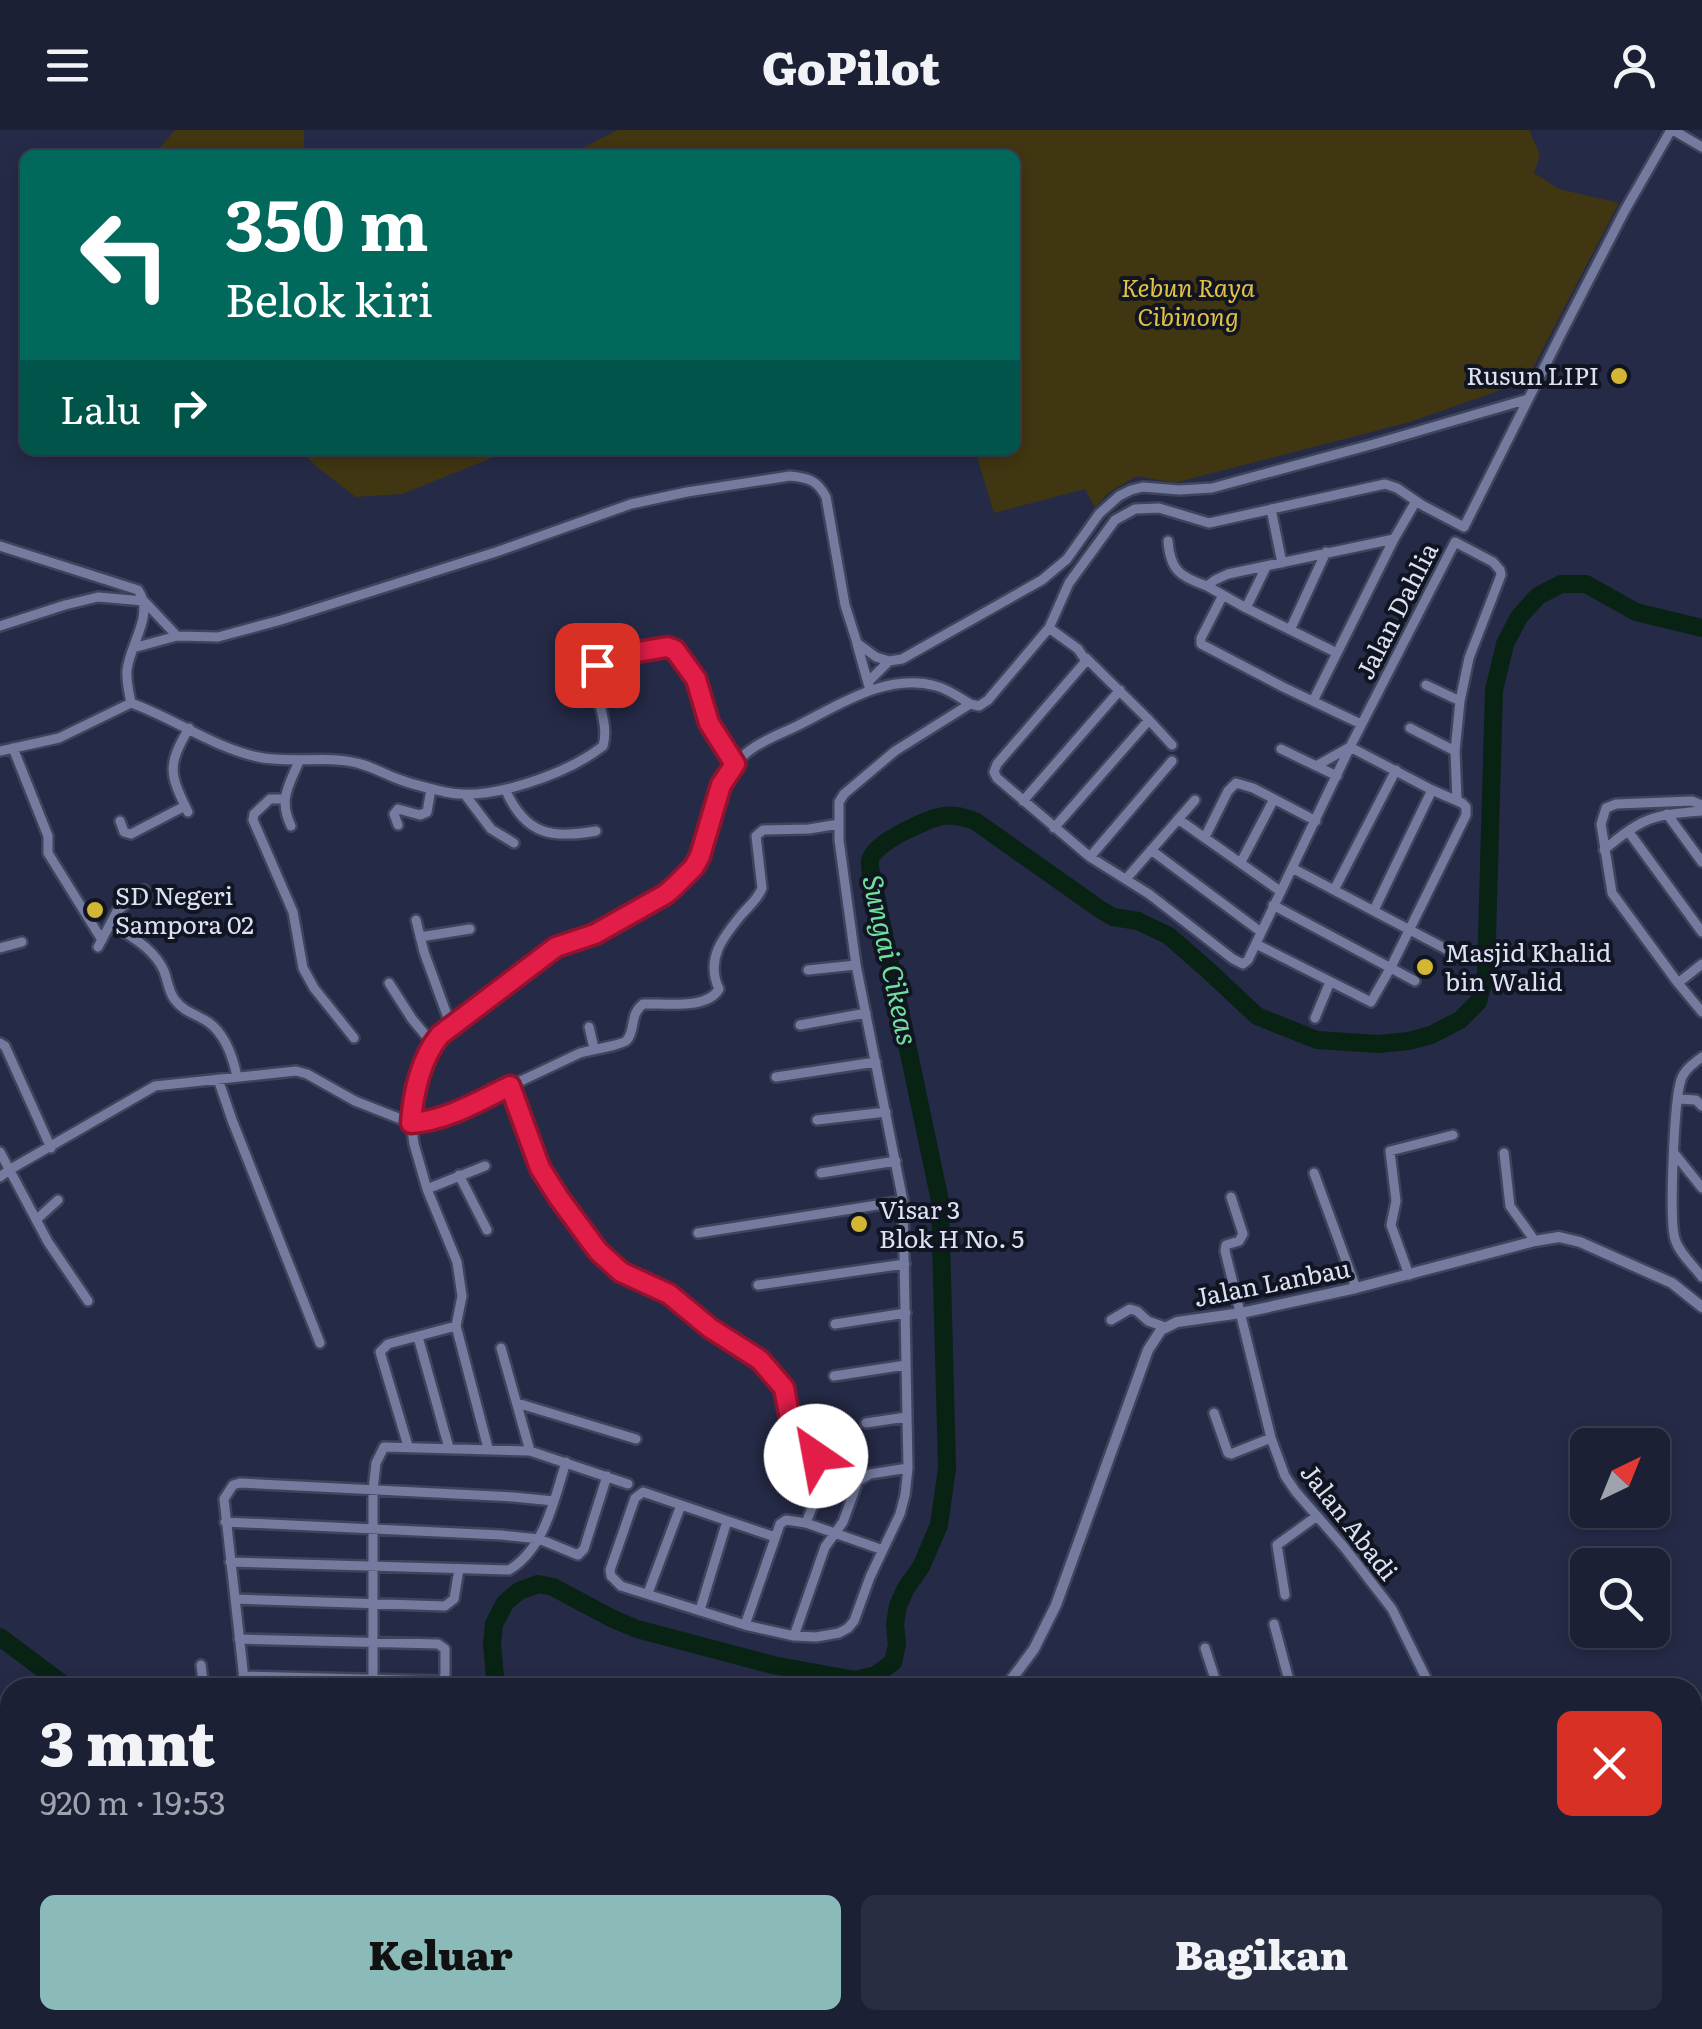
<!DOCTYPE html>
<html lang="id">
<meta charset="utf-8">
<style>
:root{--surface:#1c2035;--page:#292d41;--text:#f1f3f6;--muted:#a0a3ad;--line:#3a3e50;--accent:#8bbbb9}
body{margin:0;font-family:Literata,serif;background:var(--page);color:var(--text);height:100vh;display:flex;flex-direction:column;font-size:38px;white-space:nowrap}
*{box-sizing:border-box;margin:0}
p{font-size:32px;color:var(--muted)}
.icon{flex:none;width:55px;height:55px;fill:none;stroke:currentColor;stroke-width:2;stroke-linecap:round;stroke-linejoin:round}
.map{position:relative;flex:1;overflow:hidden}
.drawer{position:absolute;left:0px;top:1548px;width:1702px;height:352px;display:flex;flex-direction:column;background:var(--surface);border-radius:30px 30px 0 0;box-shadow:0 5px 15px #0003,0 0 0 2px var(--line)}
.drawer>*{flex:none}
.guide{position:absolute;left:20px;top:20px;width:1000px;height:305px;border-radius:15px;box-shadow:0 5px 15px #0003,0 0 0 2px var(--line);background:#00695c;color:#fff;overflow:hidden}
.needle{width:65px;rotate:43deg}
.fabs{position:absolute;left:1570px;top:1298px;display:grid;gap:20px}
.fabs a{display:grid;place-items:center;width:100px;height:100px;border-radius:15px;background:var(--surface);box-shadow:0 5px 15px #0003,0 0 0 2px var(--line);font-size:50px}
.pin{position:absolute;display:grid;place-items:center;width:85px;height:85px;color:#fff;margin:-42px;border-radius:20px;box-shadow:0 5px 15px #0006}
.me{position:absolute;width:110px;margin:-55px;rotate:327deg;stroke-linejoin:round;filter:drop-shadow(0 0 8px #0008)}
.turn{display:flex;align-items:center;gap:35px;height:210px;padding:0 40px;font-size:45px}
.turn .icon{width:130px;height:130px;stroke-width:2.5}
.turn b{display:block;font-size:70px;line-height:85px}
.then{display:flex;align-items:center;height:95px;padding:0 40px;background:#0003;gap:20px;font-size:38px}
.round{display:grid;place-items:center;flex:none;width:105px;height:105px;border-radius:15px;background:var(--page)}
.headline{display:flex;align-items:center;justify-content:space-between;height:170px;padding:0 40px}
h1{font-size:60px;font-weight:800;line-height:75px}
.cta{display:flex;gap:20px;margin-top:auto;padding:20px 40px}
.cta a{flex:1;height:115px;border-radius:15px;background:var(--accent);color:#111;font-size:40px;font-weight:800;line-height:115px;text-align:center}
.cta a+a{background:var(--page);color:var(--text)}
header{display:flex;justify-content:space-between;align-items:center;height:130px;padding:0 40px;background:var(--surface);font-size:45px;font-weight:800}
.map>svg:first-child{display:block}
.green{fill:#403611}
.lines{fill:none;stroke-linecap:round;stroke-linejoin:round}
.river{stroke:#082313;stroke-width:18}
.minor-casing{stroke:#3f445d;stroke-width:14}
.tertiary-casing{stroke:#3f445d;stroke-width:15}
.minor{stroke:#747b9e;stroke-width:9}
.tertiary{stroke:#747b9e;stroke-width:10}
.route-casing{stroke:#92132f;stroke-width:25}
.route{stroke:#e11d48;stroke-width:18}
.poi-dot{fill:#d4b635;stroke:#111421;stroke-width:4}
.labels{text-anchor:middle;stroke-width:8;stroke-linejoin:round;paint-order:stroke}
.park-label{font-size:25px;font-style:italic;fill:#e1c243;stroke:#111421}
.poi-label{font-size:25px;fill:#dce1f4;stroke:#111421;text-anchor:start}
.street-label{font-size:25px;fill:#dce1f4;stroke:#111421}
.water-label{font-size:28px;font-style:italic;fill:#6ee29c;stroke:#111421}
</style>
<header><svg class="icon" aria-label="menu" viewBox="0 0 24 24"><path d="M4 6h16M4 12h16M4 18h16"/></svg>GoPilot<svg class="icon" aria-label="person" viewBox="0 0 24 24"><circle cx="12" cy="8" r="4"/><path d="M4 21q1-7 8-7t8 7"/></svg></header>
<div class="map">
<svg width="1702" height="1899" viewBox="0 0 1702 1899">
<rect width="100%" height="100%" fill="#252a47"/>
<path class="green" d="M175 0H304V25H154Z
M617 0H1529L1540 25 1534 43 1559 59 1619 73 1526 251 1410 292 1174 353 1137 346 1108 363 1095 378 1085 359 994 383 975 320H1015V25H570Z
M300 320H512L402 364 356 367 317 337Z"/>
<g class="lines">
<path class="river" d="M0 1507 68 1558
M496 1558 492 1514 494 1494 505 1473 519 1461 538 1454 553 1457 613 1489 637 1499 773 1535 855 1550 876 1545 893 1532 897 1515 895 1494 898 1476 906 1458 921 1437 939 1395 947 1338 940 1071 877 771C875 759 869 742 870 731 872 713 927 689 943 686 955 684 965 688 975 691L1101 780 1113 787 1138 791 1169 806 1210 842 1257 886 1317 910 1378 914 1409 911 1431 905 1460 890 1478 872 1486 842 1494 560 1505 514 1519 487 1538 466 1561 454H1586L1636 482 1702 498"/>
<defs>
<path id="minor" d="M1673 0 1702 17
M1271 379 1282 433
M1168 411C1170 440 1180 447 1207 456
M0 416 138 460C155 485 130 513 127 540 126 551 129 562 131 573
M1223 465 1201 508V514L1285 558 1361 594
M1246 478 1266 437
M0 496 65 475 98 467 144 471 177 506 218 507 281 490 499 421 631 374 687 362 790 346C809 348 817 350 826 367L845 475 857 513 876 527 889 531 902 529 1042 450 1067 429 1099 384 1119 366 1131 360 1143 357 1179 360 1212 358 1374 314 1528 269
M1049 498 1078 519 1086 531 997 634 994 642 997 648 1090 727 1149 764 1233 829 1243 834 1248 830 1350 617 1455 412 1493 432 1500 440 1501 445 1469 528 1460 571 1455 621 1457 670
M1290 500 1326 422
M857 514 870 560
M133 518 177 506
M1337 523 1246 478 1207 456 1215 450 1228 444 1394 409
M868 552 889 531
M1426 555 1460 571
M1313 571 1394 409 1416 371
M1149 590 1172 615
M1410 598 1455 621
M13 618 48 706V723L102 810
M1281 619 1337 646
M0 621 59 608 131 573C174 588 214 618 258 627 291 634 327 625 357 633 370 636 381 642 393 647 409 654 428 658 445 662 489 672 567 644 603 616 611 589 589 561 597 535L626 524 667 517 675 520 695 549 709 593 735 634
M506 661C526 705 552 709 596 701
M466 666 491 699 514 713
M284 669H270L254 684 253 690 293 782 303 838 314 858 354 908
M1023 671 1120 560
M1702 675 1692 671 1616 674 1606 678 1601 694 1612 763 1678 853 1702 882
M188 682C169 643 167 636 189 598
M1667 684 1702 732
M1178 689 1280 761
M120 691 124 702 131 704 185 676
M398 695 394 684 398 679 420 685 427 682 431 659
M291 696C278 669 289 656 299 631
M1054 698 1149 590 1086 528
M1628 701 1702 802
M1205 707 1228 661 1236 653 1253 658 1316 691
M1151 720 1261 802
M1604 720C1643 687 1652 685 1702 681
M1090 727 1172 631
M1241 732 1274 669
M1292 738 1446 819
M1126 749 1195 670
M1334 760 1396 640
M1273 775 1415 851
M1374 780 1432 660
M416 790 424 822 451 896
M110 795C129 804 155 820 164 841 168 851 168 861 175 870 184 882 196 884 208 892 225 904 233 927 237 947
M420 807 470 799
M1256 814 1371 872 1391 837 1466 685V677L1462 673 1432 660 1350 617 1316 636
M98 817 117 781 144 760
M0 818 22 812
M808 840 856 835
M389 853 412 889 433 914
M1678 853 1702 834
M1315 888 1330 852
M800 895 866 883
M589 897 594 918
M0 913 5 916 51 1018
M1702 927C1694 933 1684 940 1681 950 1674 970 1669 1090 1675 1109 1679 1123 1693 1135 1702 1147
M776 947 876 932
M218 949 232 990 320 1213
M510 956 533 1021 547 1051 609 1133 621 1143 678 1171 710 1198 760 1229 780 1252 787 1265 789 1283 816 1317V1326L806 1357 785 1355
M1678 969 1696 970 1702 976
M817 990 886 982
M0 1022 48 1112 88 1171
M1504 1023 1510 1076 1535 1111
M1674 1023 1702 1058
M821 1043 896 1031
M1314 1043 1356 1158
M459 1045 487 1100
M0 1047 9 1040 155 956 296 941 307 944 355 971 411 993 423 992 451 984 580 923C589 920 623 915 627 910 636 899 629 885 643 874 666 873 707 880 719 859 705 829 723 807 742 784 750 775 758 769 762 758L756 706 763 700 809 699 839 694
M427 1059 485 1036
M1231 1067 1243 1104 1239 1111 1226 1115 1225 1121 1271 1308 1285 1346 1296 1362 1344 1417 1392 1479 1428 1552 1432 1558
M36 1090 58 1070
M698 1103 903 1071
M1409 1145 1391 1095 1396 1071 1390 1021 1453 1005
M758 1155 905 1134
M1111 1190 1130 1179 1137 1181 1148 1191 1165 1197
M835 1194 906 1183
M418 1207 449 1318
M501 1218 530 1321
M834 1246 906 1235
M517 1273 636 1309
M1214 1283 1228 1323 1231 1324 1271 1308
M866 1293 906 1287
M408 1316 380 1222 388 1214 456 1196
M488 1318 456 1196 462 1166 457 1132 427 1059 414 1014 411 993 416 959 433 914 451 896 480 876 556 817 595 804 665 764C675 756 686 747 693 737 714 707 710 667 733 637 749 615 774 607 797 596 839 575 887 542 936 556 948 559 959 567 970 574
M225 1392 501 1405 539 1409 578 1425 584 1419 607 1346
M806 1393 816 1367
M775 1407 643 1362 635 1368 610 1440 611 1446 621 1456 745 1495 794 1506 816 1507 839 1503 848 1498 854 1491 870 1447 900 1384 905 1365 908 1338 903 1071 856 835 839 710V672L844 664 895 621 970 574 979 576 988 570 1049 498 1069 453 1115 390 1135 379 1159 378 1209 393 1385 354 1397 358 1422 375 1464 397 1561 204 1625 80 1671 0
M230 1432 509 1440C545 1418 554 1370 566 1332
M648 1463 681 1375
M1285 1465 1277 1415 1317 1386
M235 1469 445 1476 454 1469 459 1439
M700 1480 727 1391
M1274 1494 1291 1558
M745 1495 780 1394 786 1390 806 1393 883 1420
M794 1506 825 1417 843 1392 858 1351 870 1344 908 1338
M239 1509 438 1514 445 1519V1546L441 1551 243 1546
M1205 1518 1218 1558
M201 1535 204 1558
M245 1558 224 1369 233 1355 240 1353 513 1367 554 1371
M373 1558V1360L376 1333 384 1317 530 1321 628 1354
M1411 1558 1428 1552
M619 1890 623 1899"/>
<path id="tertiary" d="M1005 1558 1034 1519 1056 1475 1148 1220 1161 1200 1177 1192 1241 1183 1356 1158 1535 1111 1559 1107 1580 1112 1672 1153 1702 1177
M399 1899 428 1890"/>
</defs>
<use href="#minor" class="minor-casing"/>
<use href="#tertiary" class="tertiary-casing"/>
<use href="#minor" class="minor"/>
<use href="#tertiary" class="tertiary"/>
</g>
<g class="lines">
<defs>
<path id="route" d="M597 535 626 524 667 517 675 520 696 549 709 593 735 634 721 655 700 726 694 737 675 756 666 764 595 804 556 817 440 905C421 928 413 963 411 993 446 991 479 971 510 956L540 1038 559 1068 598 1121 621 1142 669 1164 710 1198 760 1230 784 1258 789 1284 812 1310 816 1317V1326"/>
</defs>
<use href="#route" class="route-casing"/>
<use href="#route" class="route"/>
</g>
<g class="poi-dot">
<circle cx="1619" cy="246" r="10"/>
<circle cx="95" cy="780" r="10"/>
<circle cx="1425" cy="837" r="10"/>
<circle cx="859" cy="1094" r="10"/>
</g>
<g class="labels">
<g class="park-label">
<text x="1188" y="167">Kebun Raya<tspan x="1188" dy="29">Cibinong</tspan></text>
</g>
<g class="poi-label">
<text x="1599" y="255" text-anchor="end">Rusun LIPI</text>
<text x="115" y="775">SD Negeri<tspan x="115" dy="29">Sampora 02</tspan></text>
<text x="1445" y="832">Masjid Khalid<tspan x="1445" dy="29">bin Walid</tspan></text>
<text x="879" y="1089">Visar 3<tspan x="879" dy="29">Blok H No. 5</tspan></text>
</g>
<g class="street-label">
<text transform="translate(1397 481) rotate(-63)" y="9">Jalan Dahlia</text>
<text transform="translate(1272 1153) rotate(-11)" y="9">Jalan Lanbau</text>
<text transform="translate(1349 1392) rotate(52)" y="9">Jalan Abadi</text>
</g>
<g class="water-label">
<text transform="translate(890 830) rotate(78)" y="10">Sungai Cikeas</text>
</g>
</g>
</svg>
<div class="fabs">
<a><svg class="needle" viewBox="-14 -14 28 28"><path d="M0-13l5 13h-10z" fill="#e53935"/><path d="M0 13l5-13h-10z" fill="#a0a3ad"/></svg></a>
<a><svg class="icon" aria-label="search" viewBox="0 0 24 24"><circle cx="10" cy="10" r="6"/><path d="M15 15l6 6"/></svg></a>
</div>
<div class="pin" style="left:597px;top:535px;background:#d93025"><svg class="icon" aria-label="arrive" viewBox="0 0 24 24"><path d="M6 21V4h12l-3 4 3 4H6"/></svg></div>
<svg class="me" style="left:816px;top:1326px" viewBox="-20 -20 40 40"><circle r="19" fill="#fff"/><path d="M0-13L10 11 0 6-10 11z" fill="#e11d48"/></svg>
<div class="guide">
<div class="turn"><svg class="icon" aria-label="left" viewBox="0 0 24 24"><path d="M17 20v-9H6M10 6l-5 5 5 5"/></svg><div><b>350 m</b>Belok kiri</div></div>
<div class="then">Lalu<svg class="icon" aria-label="right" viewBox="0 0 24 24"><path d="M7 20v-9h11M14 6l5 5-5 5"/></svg></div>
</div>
<section class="drawer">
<div class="headline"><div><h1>3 mnt</h1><p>920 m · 19:53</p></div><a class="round" style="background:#d93025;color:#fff"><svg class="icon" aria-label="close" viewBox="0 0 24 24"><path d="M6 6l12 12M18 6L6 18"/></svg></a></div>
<div class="cta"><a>Keluar</a><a>Bagikan</a></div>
</section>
</div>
